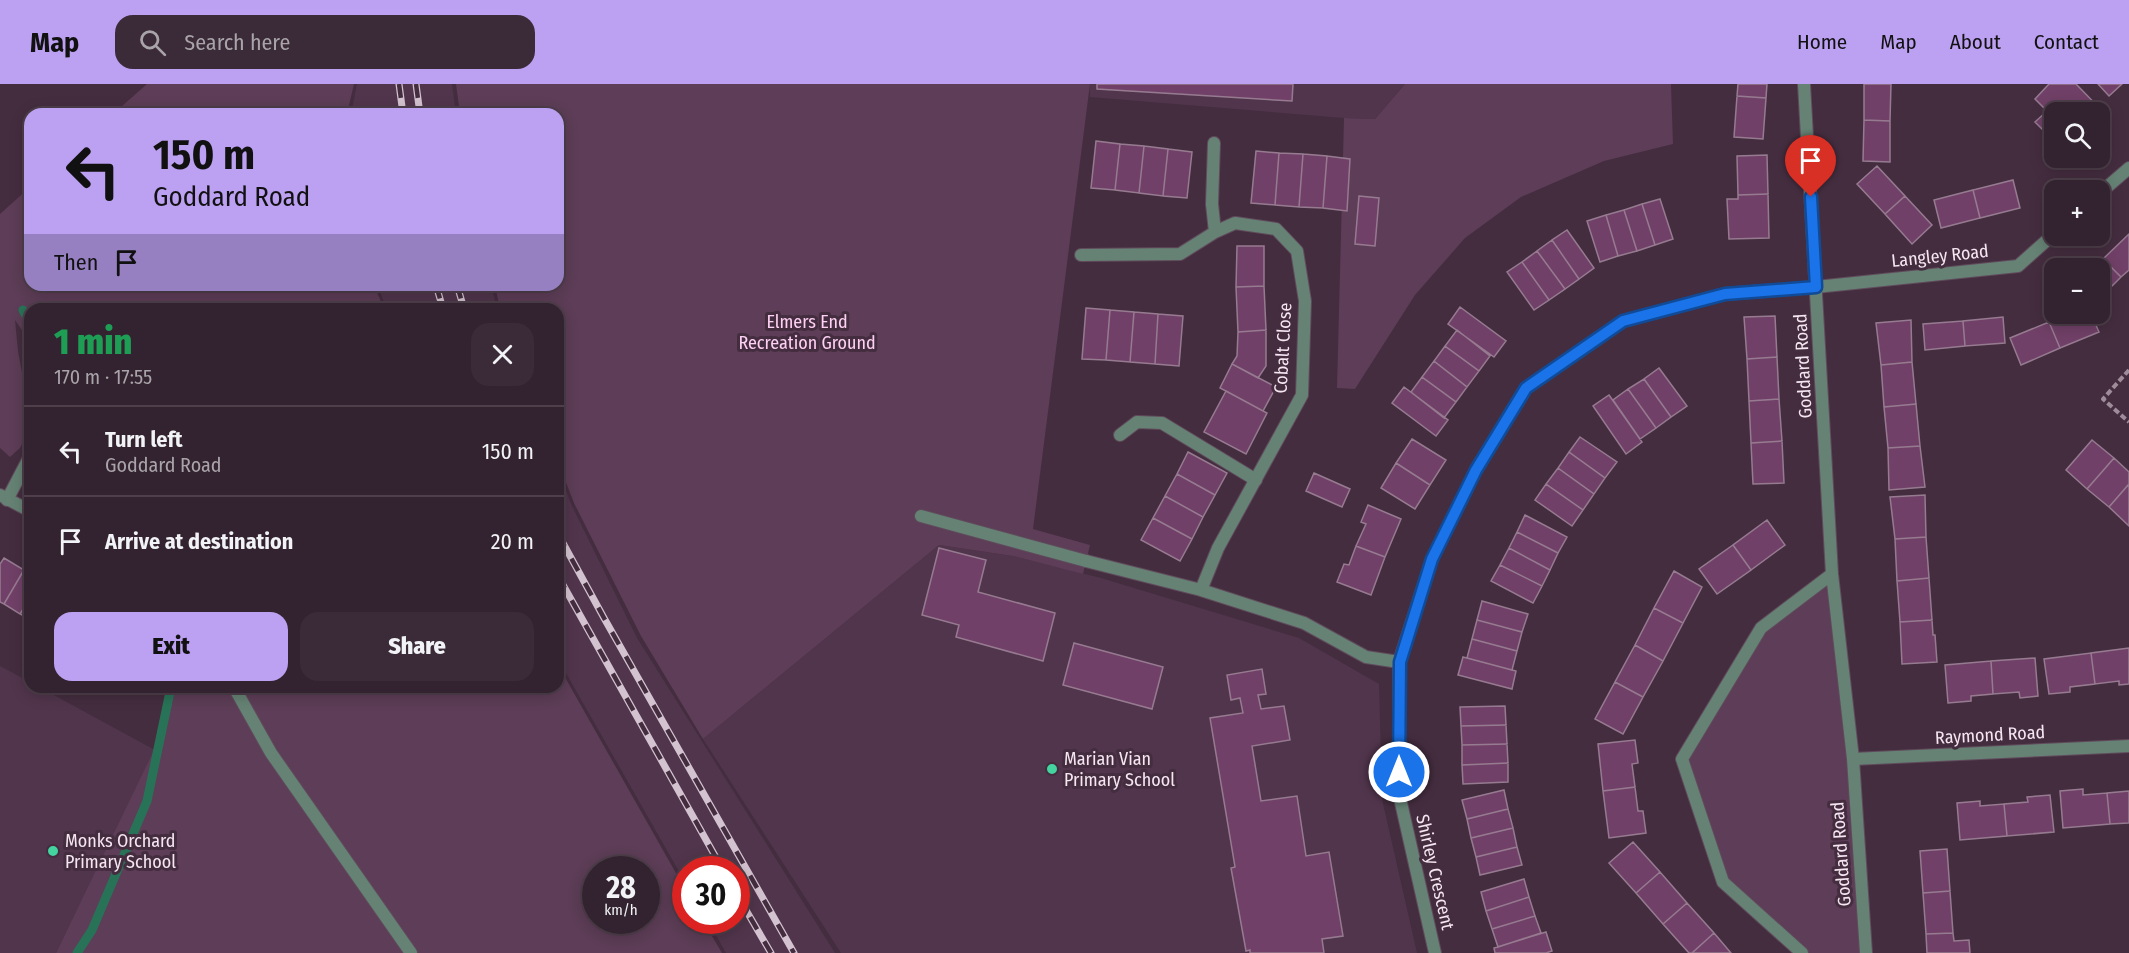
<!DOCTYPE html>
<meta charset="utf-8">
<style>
:root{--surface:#33222f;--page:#3b2a37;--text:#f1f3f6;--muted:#a9a4aa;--line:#4e3f4b;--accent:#bca0f2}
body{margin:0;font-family:"Fira Sans Condensed",sans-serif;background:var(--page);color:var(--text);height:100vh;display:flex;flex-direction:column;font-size:22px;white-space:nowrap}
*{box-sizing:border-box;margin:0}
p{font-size:20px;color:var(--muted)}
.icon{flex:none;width:33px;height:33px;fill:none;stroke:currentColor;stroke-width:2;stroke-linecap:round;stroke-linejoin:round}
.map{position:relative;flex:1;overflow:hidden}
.panel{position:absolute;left:24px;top:219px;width:540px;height:390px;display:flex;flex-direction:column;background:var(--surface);border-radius:18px;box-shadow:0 3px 15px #0003,0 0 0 2px var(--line)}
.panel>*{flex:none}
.top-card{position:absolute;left:24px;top:24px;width:540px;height:183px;border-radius:18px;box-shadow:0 3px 15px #0003,0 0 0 2px var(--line);background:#bca0f2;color:#111;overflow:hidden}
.fabs{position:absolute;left:2044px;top:18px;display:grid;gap:12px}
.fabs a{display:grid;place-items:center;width:66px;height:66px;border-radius:12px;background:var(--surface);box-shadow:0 3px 15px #0003,0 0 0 2px var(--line);font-size:30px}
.speed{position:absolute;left:582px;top:772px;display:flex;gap:12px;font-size:30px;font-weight:700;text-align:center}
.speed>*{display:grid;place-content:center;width:78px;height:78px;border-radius:50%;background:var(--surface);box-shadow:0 3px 15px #0003,0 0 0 2px var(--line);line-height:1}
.speed small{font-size:15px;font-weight:400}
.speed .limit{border:9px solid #d22;background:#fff;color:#111}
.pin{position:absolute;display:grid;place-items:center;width:51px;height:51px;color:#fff;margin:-62px -26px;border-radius:50% 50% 50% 0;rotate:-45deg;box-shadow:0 0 6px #0007}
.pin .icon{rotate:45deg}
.me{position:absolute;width:66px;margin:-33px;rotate:0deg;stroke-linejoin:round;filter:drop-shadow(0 0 4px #0008)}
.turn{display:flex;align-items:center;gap:21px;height:126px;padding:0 30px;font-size:27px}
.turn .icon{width:78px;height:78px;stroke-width:2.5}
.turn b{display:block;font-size:42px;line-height:51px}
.then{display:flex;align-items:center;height:57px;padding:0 30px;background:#0003;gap:12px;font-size:22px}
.round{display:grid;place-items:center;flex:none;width:63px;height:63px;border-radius:18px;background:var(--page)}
.summary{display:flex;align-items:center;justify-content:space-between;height:102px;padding:0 30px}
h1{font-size:36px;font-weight:800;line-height:45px;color:#1e9e55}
.action{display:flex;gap:12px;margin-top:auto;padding:12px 30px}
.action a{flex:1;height:69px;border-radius:18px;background:var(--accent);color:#111;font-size:24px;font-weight:800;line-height:69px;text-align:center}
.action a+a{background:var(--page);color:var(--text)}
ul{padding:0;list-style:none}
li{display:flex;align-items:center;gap:18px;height:90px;padding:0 30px;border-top:2px solid var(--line)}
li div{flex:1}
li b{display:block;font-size:22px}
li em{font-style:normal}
header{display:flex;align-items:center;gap:36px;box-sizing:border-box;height:84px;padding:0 30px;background:var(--accent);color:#111}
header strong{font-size:28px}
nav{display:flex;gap:33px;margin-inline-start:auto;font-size:21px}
.search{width:420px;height:54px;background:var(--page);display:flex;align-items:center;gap:15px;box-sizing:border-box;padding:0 21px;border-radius:18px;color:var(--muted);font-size:22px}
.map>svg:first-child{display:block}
.built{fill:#51354c}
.green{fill:#5d3d57;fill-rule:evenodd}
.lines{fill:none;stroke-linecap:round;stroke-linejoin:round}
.stream{stroke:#287357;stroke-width:9}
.building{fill:#714068;stroke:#967b90;stroke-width:1.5}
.lane-casing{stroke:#604b5c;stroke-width:14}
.street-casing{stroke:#604b5c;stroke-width:14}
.path{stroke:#9f8c9b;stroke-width:4;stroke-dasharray:6 3;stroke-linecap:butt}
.lane{stroke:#658274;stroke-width:12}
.street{stroke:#658274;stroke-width:12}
.rail-casing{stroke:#d3c2cf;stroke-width:7}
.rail{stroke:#442d3f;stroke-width:4.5;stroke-dasharray:14;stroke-linecap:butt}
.route-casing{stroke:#114b97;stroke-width:15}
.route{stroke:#1a73e8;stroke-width:10}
.poi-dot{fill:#43d4a0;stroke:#442d3f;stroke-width:2}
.labels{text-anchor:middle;stroke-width:6;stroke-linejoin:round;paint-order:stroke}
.street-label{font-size:18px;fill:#f5e6f2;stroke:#442d3f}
.park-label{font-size:18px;fill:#fed0f4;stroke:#442d3f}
.poi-label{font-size:18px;fill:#f5e6f2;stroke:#442d3f;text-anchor:start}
</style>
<header>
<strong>Map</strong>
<div class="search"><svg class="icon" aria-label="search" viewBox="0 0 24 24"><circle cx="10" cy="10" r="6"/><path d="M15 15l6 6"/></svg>Search here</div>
<nav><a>Home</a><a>Map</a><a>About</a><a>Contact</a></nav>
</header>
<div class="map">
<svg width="2129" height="869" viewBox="0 0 2129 869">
<rect width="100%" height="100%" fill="#442d3f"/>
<path class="built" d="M357 0H452L456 30H351Z
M1090 0H1405L1375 35 1344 34 1090 13Z
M377 201H491L497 225H387Z
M558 385 571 420 637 554 835 869H726L708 837H736V786H686L685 798 558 575Z
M939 461 1013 472 1101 494 1299 554 1379 600 1382 715 1417 869H841L703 655Z
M0 582 30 598V603H39L155 666 56 869H0Z"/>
<path class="green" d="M147 0H354L347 30H113Z
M456 0H1090L1033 445 1090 461 1083 490 1013 472 939 461 703 655 641 552 574 419 558 378V225H500L495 201H558V30H460Z
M1405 0H1671L1673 60 1604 77 1521 113 1465 154 1415 211 1355 305 1337 304 1344 34 1375 35Z
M30 103V201H374L384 225H30V258L15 236 18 267 26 310 30 317V351L27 350 20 364 10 373 0 364V130Z
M1832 490 1866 869H1802L1723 798 1683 675 1761 544Z
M558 581 685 805 686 837H703L722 869H56L154 666 173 603H558ZM596 786H646V837H596Z"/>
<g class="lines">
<path class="stream" d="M23 226 30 239
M77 869 92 846 147 717 171 603"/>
</g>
<path class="building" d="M1097 0H1293L1292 17 1097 5Z
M1738 0H1767L1766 14 1737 12Z
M1864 0H1891L1890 37 1864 36Z
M2049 0H2076L2111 36 2100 47V28H2055V58L2035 38 2047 27 2035 15Z
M2098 0H2122L2109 12Z
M1737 12 1766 14 1763 55 1734 53Z
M1864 36 1890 37V78L1863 77Z
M1096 57 1120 60 1115 106 1091 104Z
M1120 60 1144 62 1139 109 1115 106Z
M1144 62 1168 65 1163 112 1139 109Z
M1168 65 1192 68 1187 114 1163 112Z
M1256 67 1279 69 1275 121 1251 119Z
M1279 69 1303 70 1299 123 1275 121Z
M1303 70 1327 72 1323 124 1299 123Z
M1767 71 1768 110 1738 111 1737 72Z
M1327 72 1350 75 1347 127 1323 124Z
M1877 82 1905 112 1885 130 1857 100Z
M2013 96 2020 124 1980 134 1973 106Z
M1973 106 1980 134 1941 144 1934 116Z
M1768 110 1769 154 1729 155 1727 115H1738V111Z
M1359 112 1379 114 1375 162 1355 160Z
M1905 112 1932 141 1912 160 1885 130Z
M1660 115 1673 155 1655 161 1642 120Z
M1642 120 1655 161 1637 167 1624 126Z
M1624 126 1637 167 1618 172 1606 131Z
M1606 131 1618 172 1600 178 1587 137Z
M1567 146 1594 184 1579 195 1552 156Z
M2129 150V186L2121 193 2103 175Z
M1552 156 1579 195 1565 205 1537 167Z
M1237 162H1264V202L1236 203Z
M1537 167 1565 205 1549 216 1522 178Z
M2103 175 2121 193 2100 214V184H2093Z
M1522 178 1549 216 1534 226 1507 188Z
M1264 202 1266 246 1238 248 1236 203Z
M1460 223 1506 257 1494 273 1448 240Z
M1086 224 1110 226 1106 276 1082 275Z
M1110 226 1134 228 1130 278 1106 276Z
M1134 228 1158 230 1155 280 1130 278Z
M1158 230 1183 232 1179 282 1155 280Z
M2068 230H2091L2099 248 2060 264 2049 238Z
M1775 232 1777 273 1747 275 1744 233Z
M2003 233 2005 259 1965 262 1963 237Z
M1911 236 1912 278 1881 281 1876 239Z
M1963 237 1965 262 1925 266 1923 240Z
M2049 238 2060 264 2021 281 2010 254Z
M1266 246V282L1258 294 1232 280 1237 272 1238 248Z
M1457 246 1490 272 1479 287 1445 262Z
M1445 262 1479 287 1467 303 1434 277Z
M1777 273 1779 315 1749 317 1747 275Z
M1434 277 1467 303 1456 318 1422 293Z
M1912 278 1916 320 1884 323 1881 281Z
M1232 280 1276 303 1263 327 1220 304Z
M1659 284 1687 322 1671 333 1644 295Z
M1422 293 1456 318 1444 334 1411 308Z
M1644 295 1671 333 1656 344 1628 305Z
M1404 303 1448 336 1436 352 1392 319Z
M1628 305 1656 344 1640 355 1613 316Z
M1226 307 1267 329 1246 370 1204 348Z
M1609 311 1642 358 1626 370 1593 322Z
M1779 315 1782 357 1751 359 1749 317Z
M1916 320 1920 362 1888 364 1884 323Z
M1580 353 1617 378 1605 394 1569 368Z
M1412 355 1446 376 1430 401 1396 379Z
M2092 356 2114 374 2087 405 2066 386Z
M1782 357 1784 399 1753 400 1751 359Z
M1920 362 1925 403 1889 406 1888 364Z
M1188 368 1227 389 1215 411 1177 390Z
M1569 368 1605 394 1594 410 1558 384Z
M2114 374 2129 388V400L2109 423 2087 405Z
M1396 379 1430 401 1415 425 1381 404Z
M1558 384 1594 410 1583 426 1546 400Z
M1314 389 1350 405 1342 423 1306 407Z
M1177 390 1215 411 1203 433 1165 412Z
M1546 400 1583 426 1572 442 1535 416Z
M2129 400V442L2109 423Z
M1925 411 1926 453 1895 455 1890 413Z
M1165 412 1203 433 1192 455 1153 434Z
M1368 421 1401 435 1385 473 1356 462 1366 440 1361 438Z
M1525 431 1567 453 1558 469 1517 448Z
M1153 434 1192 455 1180 477 1141 456Z
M1767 436 1785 461 1751 486 1733 461Z
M1517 448 1558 469 1550 486 1509 464Z
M1926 453 1929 494 1897 497 1895 455Z
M1733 461 1751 486 1717 510 1699 485Z
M1356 462 1385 473 1371 511 1337 498 1344 480 1349 481Z
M939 464 986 476 978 508 1055 529 1043 577 956 553 959 541 922 531Z
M1509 464 1550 486 1542 502 1500 481Z
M4 474 24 486 4 520 0 518V480Z
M1500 481 1542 502 1533 519 1491 497Z
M26 482 30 485V514L20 530 4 520Z
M1674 487 1702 503 1683 539 1654 524Z
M1929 494 1932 536 1900 538 1897 497Z
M30 514V535L20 530Z
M1482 517 1528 530 1522 548 1477 536Z
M1654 524 1683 539 1663 577 1635 561Z
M1477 536 1522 548 1517 567 1472 555Z
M1932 536 1933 551H1935L1937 578 1902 580 1900 538Z
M1472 555 1517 567 1512 586 1467 574Z
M1074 559 1163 583 1152 625 1063 601Z
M1635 561 1663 577 1643 613 1615 598Z
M2129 564V600L2119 601V597L2095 600 2091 569Z
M2091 569 2095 600 2070 603V608L2049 610 2044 575Z
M1463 573 1516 587 1512 605 1458 591Z
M2035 574 2038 612 2020 614 2019 608 1993 610 1991 577Z
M1991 577 1993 610 1971 612V617L1948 619 1945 581Z
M1262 585 1266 610 1258 611 1261 625 1284 622 1290 656 1252 662 1261 717 1297 712 1306 772 1329 768 1343 852 1322 855 1324 869H1250V866L1246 867 1231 784 1235 783 1210 634 1243 629 1240 614 1231 616 1227 591Z
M1615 598 1643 613 1623 650 1595 635Z
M1505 622 1506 641 1461 642 1460 623Z
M1506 641 1507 660 1462 661 1461 642Z
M1635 656 1638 679 1632 680 1635 703 1603 707 1598 660Z
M1507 660 1508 679 1462 681V661Z
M1508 679V698L1463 700 1462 681Z
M1635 703 1638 727H1643L1646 749 1609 754 1603 707Z
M2083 705V711L2107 709 2110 740 2063 744 2060 707Z
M1504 706 1508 725 1467 735 1462 716Z
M2129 707V739L2110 740 2107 709Z
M2050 711 2054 748 2007 752 2004 720 2028 718 2027 713Z
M1980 717V722L2004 720 2007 752 1960 756 1957 719Z
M1508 725 1513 744 1471 754 1467 735Z
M1513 744 1517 763 1476 773 1471 754Z
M1633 758 1660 788 1636 809 1609 779Z
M1517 763 1522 781 1480 791 1476 773Z
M1947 765 1950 807 1923 809 1920 767Z
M1660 788 1687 819 1663 840 1636 809Z
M1524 795 1529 813 1486 827 1481 808Z
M1950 807 1953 849 1926 850 1923 809Z
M1529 813 1535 832 1492 845 1486 827Z
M1687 819 1714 849 1692 869H1689L1663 840Z
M1535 832 1541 849 1498 863 1492 845Z
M1546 848 1552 867 1546 869H1495L1494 864Z
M1714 849 1731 869H1692Z
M1953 849 1954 857 1969 856 1970 869H1927L1926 850Z"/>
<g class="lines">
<defs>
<path id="lane" d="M1120 351 1137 338 1162 339 1256 396
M921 432 1086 477
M234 603 271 669 411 869"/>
<path id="street" d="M1804 0 1832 490 1853 675 1866 869
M1214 59 1212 120 1215 148
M2100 109 2129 84
M1081 171 1180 170 1215 148 1235 139 1276 145 1297 167 1305 217 1302 311 1218 464 1201 506
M0 411 30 427
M7 416 29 374
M1086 477 1201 506 1304 539 1366 573 1399 578
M1853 675 2129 662
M1435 869 1399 710V578L1432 475 1476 386 1526 304 1623 237 1725 210 1816 203 2018 182 2055 149
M1802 869 1723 798 1682 675 1761 544 1832 490"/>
</defs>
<use href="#lane" class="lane-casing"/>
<use href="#street" class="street-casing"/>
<path class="path" d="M2129 286 2103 315 2129 338"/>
<use href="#lane" class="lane"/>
<use href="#street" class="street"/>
<defs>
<path id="rail" d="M399 0 403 30
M416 0 420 30
M436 201 443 225
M457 201 464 225
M558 450 604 534 794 869
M558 492 723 786
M736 809 771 869"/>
</defs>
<use href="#rail" class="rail-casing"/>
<use href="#rail" class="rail"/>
</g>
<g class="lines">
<defs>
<path id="route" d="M1399 688 1400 578 1432 475 1476 386 1526 304 1623 237 1725 210 1816 203 1811 113"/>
</defs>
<use href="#route" class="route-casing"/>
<use href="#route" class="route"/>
</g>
<g class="poi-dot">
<circle cx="1052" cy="685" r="6"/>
<circle cx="53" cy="767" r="6"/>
</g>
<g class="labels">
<g class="street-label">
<text transform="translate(1940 172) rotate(-6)" y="6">Langley Road</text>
<text transform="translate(1283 264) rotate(-87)" y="6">Cobalt Close</text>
<text transform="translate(1803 282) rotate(-93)" y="6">Goddard Road</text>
<text transform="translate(1990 651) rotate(-3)" y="6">Raymond Road</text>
<text transform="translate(1841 770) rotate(-94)" y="6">Goddard Road</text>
<text transform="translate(1435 788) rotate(77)" y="6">Shirley Crescent</text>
</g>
<g class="park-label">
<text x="807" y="244">Elmers End<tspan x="807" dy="21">Recreation Ground</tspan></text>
</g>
<g class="poi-label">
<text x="1064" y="681">Marian Vian<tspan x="1064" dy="21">Primary School</tspan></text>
<text x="65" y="763">Monks Orchard<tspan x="65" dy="21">Primary School</tspan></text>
</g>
</g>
</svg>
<div class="fabs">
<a><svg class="icon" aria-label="search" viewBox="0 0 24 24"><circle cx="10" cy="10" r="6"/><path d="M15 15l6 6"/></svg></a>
<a>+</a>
<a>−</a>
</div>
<div class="speed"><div>28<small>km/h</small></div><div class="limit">30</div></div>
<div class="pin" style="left:1811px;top:113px;background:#d93025"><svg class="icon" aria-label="arrive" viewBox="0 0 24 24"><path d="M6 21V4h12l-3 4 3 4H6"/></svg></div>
<svg class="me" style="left:1399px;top:688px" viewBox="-20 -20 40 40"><circle r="17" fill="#1a73e8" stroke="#fff" stroke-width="3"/><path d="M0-11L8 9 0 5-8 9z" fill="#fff"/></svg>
<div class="top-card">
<div class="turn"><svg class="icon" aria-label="left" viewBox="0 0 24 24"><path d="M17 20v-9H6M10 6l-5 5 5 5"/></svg><div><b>150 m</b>Goddard Road</div></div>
<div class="then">Then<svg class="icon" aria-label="arrive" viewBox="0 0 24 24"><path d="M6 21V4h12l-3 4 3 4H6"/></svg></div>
</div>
<section class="panel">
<div class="summary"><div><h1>1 min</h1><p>170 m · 17:55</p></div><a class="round"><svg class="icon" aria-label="close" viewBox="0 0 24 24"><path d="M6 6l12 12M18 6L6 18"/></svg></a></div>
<ul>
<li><svg class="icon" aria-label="left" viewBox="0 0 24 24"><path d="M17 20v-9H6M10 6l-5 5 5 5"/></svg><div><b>Turn left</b><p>Goddard Road</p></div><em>150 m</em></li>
<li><svg class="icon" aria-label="arrive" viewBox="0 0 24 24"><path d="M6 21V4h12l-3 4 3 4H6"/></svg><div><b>Arrive at destination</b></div><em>20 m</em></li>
</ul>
<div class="action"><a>Exit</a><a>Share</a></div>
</section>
</div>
